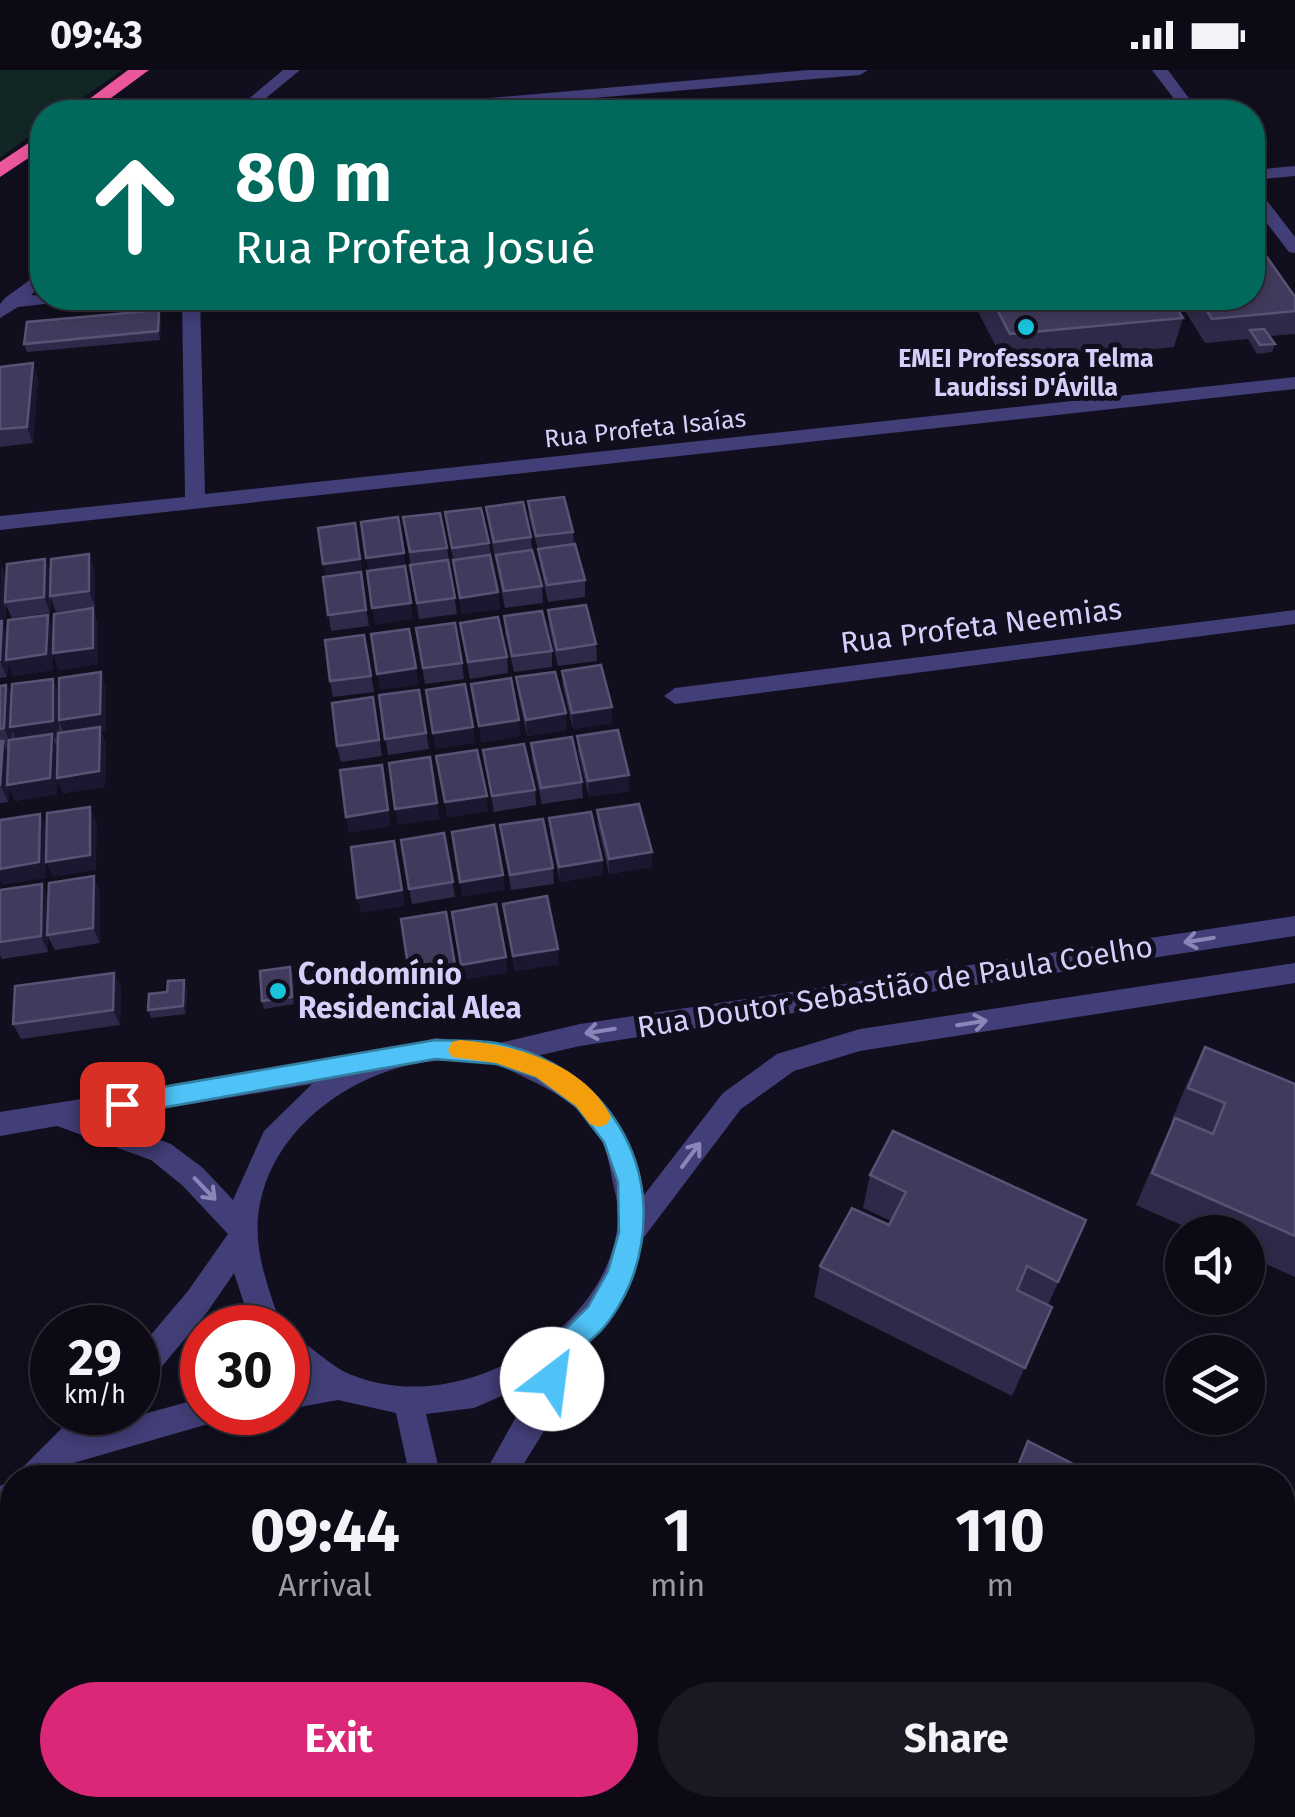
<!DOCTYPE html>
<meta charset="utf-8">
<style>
:root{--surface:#0d0a16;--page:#1b1823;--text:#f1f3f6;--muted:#9a9aa1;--line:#2d2b35;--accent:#db2777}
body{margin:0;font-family:"Fira Sans",sans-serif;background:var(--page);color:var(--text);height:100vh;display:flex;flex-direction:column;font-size:38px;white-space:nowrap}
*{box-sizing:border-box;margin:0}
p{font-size:32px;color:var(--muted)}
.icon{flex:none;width:55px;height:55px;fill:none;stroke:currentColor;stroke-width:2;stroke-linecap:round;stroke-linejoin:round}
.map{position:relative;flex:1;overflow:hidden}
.details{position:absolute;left:0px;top:1395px;width:1295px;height:352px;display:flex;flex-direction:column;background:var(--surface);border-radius:40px 40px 0 0;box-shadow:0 5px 15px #0003,0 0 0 2px var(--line)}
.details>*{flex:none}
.hud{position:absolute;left:30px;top:30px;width:1235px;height:210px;border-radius:40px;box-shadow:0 5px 15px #0003,0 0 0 2px var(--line);background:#00695c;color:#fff;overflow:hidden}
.fabs{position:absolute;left:1165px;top:1145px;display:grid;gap:20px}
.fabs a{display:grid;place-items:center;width:100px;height:100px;border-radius:50%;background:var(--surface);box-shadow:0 5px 15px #0003,0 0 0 2px var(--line);font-size:50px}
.speed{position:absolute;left:30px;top:1235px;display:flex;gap:20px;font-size:50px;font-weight:700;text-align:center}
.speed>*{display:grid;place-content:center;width:130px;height:130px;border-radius:50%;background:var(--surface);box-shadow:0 5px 15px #0003,0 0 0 2px var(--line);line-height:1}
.speed small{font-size:25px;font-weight:400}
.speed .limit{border:15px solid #d22;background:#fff;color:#111}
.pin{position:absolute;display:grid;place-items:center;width:85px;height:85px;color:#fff;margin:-42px;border-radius:20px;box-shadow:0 5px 15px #0006}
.me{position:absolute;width:110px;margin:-55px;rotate:30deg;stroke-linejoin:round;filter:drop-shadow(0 0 8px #0008)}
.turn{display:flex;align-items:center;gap:35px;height:210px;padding:0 40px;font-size:45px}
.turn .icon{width:130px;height:130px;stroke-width:2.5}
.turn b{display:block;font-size:70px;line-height:85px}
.eta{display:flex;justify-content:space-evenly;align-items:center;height:170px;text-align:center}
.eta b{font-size:60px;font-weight:700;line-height:70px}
.button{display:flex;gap:20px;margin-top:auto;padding:20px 40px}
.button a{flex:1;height:115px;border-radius:60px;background:var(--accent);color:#fff;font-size:40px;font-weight:700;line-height:115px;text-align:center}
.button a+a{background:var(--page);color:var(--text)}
.status{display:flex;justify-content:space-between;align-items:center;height:70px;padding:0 50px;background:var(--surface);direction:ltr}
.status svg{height:28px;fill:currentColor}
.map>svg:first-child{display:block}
.green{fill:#122626}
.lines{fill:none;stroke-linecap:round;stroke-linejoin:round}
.minor{fill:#423e77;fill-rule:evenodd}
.highway{fill:#ec579b;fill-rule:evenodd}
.wall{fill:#2f2949}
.shaded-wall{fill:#1c1630;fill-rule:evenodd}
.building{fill:#413a5c;stroke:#585275;stroke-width:2.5}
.oneway{stroke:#8c86b8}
.route{fill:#4fc3f7;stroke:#337fa1;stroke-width:2.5}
.slow{fill:#f59e0b}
.poi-dot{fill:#19c3dc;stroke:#110e1d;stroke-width:4}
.labels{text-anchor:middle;stroke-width:10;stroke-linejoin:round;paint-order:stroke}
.far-poi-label{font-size:25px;font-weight:bold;fill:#d5cffa;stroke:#110e1d}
.far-street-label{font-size:25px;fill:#d5cffa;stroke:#110e1d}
.street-label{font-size:30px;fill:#d5cffa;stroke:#110e1d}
.poi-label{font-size:30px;font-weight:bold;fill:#d5cffa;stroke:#110e1d;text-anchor:start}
</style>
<div class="status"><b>09:43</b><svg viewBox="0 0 49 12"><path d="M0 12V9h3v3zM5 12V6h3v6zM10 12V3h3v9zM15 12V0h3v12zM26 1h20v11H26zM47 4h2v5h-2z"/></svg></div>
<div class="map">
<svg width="1295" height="1747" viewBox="0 0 1295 1747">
<rect width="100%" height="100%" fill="#110e1d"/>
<path class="green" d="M0 0H122L63 42H42V57L0 88Z"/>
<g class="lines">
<path class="minor" d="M283 0H300L249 42H233Z
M809 0H868L860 5 434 42H379L387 37Z
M1152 0H1168L1199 42H1184Z
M1295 96V106L1252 110V100Z
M1252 117 1258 119 1295 167V183L1289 182 1252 134Z
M42 201V215L31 225 64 228 62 232 18 237 0 248V234L5 228Z
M182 228H200L205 424 1295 307V319L0 460V446L185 427Z
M1295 540V554L675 634 664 626 675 618Z
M1295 846V866L580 976 532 987C610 1023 622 1044 644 1125L723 1023 777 984 860 959 1295 893V913L860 981 794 1001 741 1039 641 1171 632 1210 598 1264 577 1281 552 1348 515 1408H482L536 1311 474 1338 426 1344 441 1408H410L396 1343 338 1330 288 1339V1311L304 1308 288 1296V1265C311 1273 328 1296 352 1305 423 1333 500 1307 557 1261 595 1230 628 1173 615 1122 611 1106 609 1086 602 1071 589 1043 559 1024 534 1012 523 1007 511 1000 499 996 407 970 287 1030 262 1125 249 1171 267 1214 282 1258H252L234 1203 208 1241 149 1312 138 1316V1280L188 1221 228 1164 183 1116 151 1090 57 1056 0 1066V1042L350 986 358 989 436 968 495 974 580 954ZM312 1014 264 1061 233 1130 203 1098 171 1074 102 1049Z
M202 1328V1342H219L215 1352 70 1394 56 1408H19L23 1397 78 1342H115L111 1353Z
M12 1410V1447L0 1453V1416Z
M272 1735H308L303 1747H267Z"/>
<path class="highway" d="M128 0H149L92 42H72Z
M42 64V79L0 107V92Z"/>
</g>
<path class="wall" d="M1295 227V264L1270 266 1275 274 1272 282 1257 284 1248 269 1205 273 1177 228Z
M971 228H1170L1183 248 1174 277 1005 294Z
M159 240 161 248 160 270 27 282 24 274Z
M33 293 38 309 33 373 0 377V297Z
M528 431 573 462 574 474 585 510V527L548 532 540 495 539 482 529 448Z
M486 437 531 467 532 480 542 516 543 533 505 538 488 453Z
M445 442 489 473 500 539 462 544Z
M403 447 447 478 457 544 419 549Z
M45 489 51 504 95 500V537L56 542 51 528 50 543 12 548 6 535V549L1 495 6 509Z
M361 505 369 556 331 561 323 507 363 505Z
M93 538 98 555V594L59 600 53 585V600L13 606 8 593 7 607 0 608V551L7 565 53 559Z
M548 540 596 574 597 591 558 596 549 557Z
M504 546 552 581V597L514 602 505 563Z
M460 553 507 587 508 603 470 609Z
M416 558 462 593 464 609 425 614Z
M364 565 374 622 333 627 330 611Z
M562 601 612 637V653L573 659 563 617Z
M101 602 106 618V660L101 661 106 673 105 717 63 723 57 709V724L15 731 9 718 8 732 0 733V616L6 615 12 628 53 609 59 624Z
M516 607 567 660 527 666 518 624Z
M419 620 429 679 388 685 379 625Z
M376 643 382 686 341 692 337 676Z
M577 666 629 721 589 727 578 682Z
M531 673 582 712 583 728 542 734 532 689Z
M483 680 535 720 536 735 494 742Z
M597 740 652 797 609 804 598 756Z
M549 748 602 790 603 805 560 812 550 764Z
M500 755 553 798 554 814 511 820Z
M444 763 455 827 412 834 401 770Z
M42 814 48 828 100 822V873L55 880 48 867V882L2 889 0 885V820Z
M503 834 559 894 515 901Z
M446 842 457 910 412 917 401 849Z
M290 897 293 905 294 934 264 939 262 931Z
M114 903 121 918 120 955 21 969 13 954Z
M187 917 186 944 151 948 148 940 167 922Z
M1205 977 1295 1014V1207L1248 1186V1162H1197L1136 1135 1159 1081 1173 1052H1171L1188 1011Z
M870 1105 1086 1150 1048 1235 1052 1237 1012 1326 814 1227 820 1196 889 1155 891 1151 863 1138Z
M615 1735H819V1747H635Z"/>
<path class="shaded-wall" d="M159 240 161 248 160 270 158 261Z
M33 293 38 309 33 373 27 357Z
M355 453 363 505H361L369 556 361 505 326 510 323 494Z
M404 483 406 499 369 504 366 488Z
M89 484 95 500V537L89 521Z
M45 489 51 506 50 543 44 527Z
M1 495 7 512 5 532 6 549 0 550Z
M498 522 500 539 462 544 460 528Z
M411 533 413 549 375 555 372 538Z
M93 538 98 555V594L59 600 53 585V600L13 606 8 593 7 607 0 591 2 551 8 568 48 545 54 561Z
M416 598 419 615 380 620 377 604Z
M101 602 106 618V660L101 661 106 673 105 717 63 723 57 709V724L15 731 9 718 8 732 1 716 3 671 10 687 17 673 12 660 11 674 4 658 6 615 13 631 53 609 60 625ZM59 651 65 666 58 680 53 668 59 667Z
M612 637V653L573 659 572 643Z
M566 643 567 660 527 666 526 650Z
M519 650 521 666 481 673 479 656Z
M473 657 475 673 435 679 433 663Z
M382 695 391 756 349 763 346 747Z
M629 705V721L589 727 588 711Z
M487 726 488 741 447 748 445 732Z
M437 733 440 749 398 755 395 739Z
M90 737 97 753 96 800 53 807 46 793V808L2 815 0 811V799L40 744 47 760Z
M652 782V797L609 804V789Z
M397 786 405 836 361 843 357 828Z
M602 790 603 805 560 812 559 797Z
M503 805 505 820 462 827 460 812Z
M94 806 100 822V873L93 858Z
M42 814 49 830 48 882 41 866Z
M558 879 559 894 515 901 513 886Z
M506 887 507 903 463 910 461 895Z
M290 897 293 905 294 934 292 927Z
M114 903 121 918 120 955 113 940Z
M184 910 187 917 186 944 183 936Z"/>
<path class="building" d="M1252 166 1295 227V241L1212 249 1199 228H1252Z
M991 228H1170L1183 248 1010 264Z
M159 240 158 261 24 274 27 252Z
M1264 259 1275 274 1260 275 1250 260Z
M33 293 27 357 0 359V297Z
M564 427 573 462 536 466 528 431Z
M523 432 531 467 494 472 486 437Z
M481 438 489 473 452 478 445 442Z
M440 443 447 478 410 482 403 447Z
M398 447 404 483 366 488 361 452Z
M355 453 360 489 323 494 318 458Z
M575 474 585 510 547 515 538 479Z
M532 480 542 516 504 521 496 485Z
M89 484V521L50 526 51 489Z
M490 485 498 522 460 528 453 490Z
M45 489 44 527 5 532 7 494Z
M448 490 455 528 417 533 410 495Z
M405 496 411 533 372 538 367 501Z
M361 502 366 540 328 545 323 507Z
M586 535 596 574 557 580 548 540Z
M93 538V578L53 583 54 544Z
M542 541 552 581 512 586 504 546Z
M48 545 46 584 6 590 8 550Z
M498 547 507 587 468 592 460 553Z
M0 551H2L0 591Z
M455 553 462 593 423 598 416 558Z
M409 559 416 598 377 604 371 564Z
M364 565 371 606 330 611 325 570Z
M601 595 612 637 572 643 562 601Z
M101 602 100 644 59 650V608Z
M555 602 566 643 526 650 516 607Z
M511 608 519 650 479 656 471 614Z
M53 609V651L10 657 12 614Z
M465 614 473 657 433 663 426 620Z
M6 615 4 658 0 659V616Z
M419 620 426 663 385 669 379 625Z
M373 627 379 670 337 676 332 633Z
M100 657 99 701 57 708 58 663Z
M618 660 629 705 588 711 577 666Z
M52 664 50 708 7 715 9 670Z
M572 667 582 712 541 718 531 673Z
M0 671H3L0 716Z
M524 674 535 720 492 726 483 680Z
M477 680 487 726 445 732 436 686Z
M430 687 437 733 395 739 389 693Z
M382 695 388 740 346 747 340 700Z
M639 734 652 782 609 789 597 740Z
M90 737V785L46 792 47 743Z
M591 742 602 790 559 797 549 748Z
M40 744 39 792 0 799V750Z
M543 749 553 798 510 805 500 755Z
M494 755 503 805 460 812 452 762Z
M444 763 453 812 409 819 401 770Z
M394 771 402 820 357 828 351 777Z
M94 806 93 858 47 865 49 813Z
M42 814 41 866 0 872V820Z
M547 826 558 879 513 886 503 834Z
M496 834 506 887 461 895 452 842Z
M446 842 455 895 409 902 401 849Z
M290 897 292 927 262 931 260 901Z
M114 903 113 940 13 954 15 916Z
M184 910 183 936 148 940 149 924 167 922 168 911Z
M1205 977 1295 1014V1166L1152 1103 1175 1048 1213 1064 1225 1033 1188 1018Z
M893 1061 1086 1150 1058 1212 1027 1196 1017 1220 1052 1237 1025 1298 820 1196 852 1138 889 1155 906 1122 870 1105Z
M1028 1371 1101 1408H1013Z
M640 1735H819L823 1738 819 1747H659Z"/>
<defs><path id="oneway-shaft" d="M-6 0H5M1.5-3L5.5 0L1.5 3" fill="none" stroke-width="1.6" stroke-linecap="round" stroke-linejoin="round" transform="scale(2.5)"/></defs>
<g class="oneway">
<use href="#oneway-shaft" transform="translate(1199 870) rotate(171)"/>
<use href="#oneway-shaft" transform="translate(972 953) rotate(-9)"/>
<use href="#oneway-shaft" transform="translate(600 961) rotate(171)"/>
<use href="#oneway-shaft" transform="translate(691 1085) rotate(-53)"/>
<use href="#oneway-shaft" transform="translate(205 1119) rotate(46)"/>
</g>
<path class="route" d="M435 970C455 971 477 970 496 973 606 995 669 1097 634 1203 628 1221 616 1243 604 1257 595 1268 580 1277 573 1290 568 1298 565 1309 561 1318L552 1322 542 1318 538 1309 553 1271 588 1237 608 1201 619 1162 618 1112 604 1072 576 1036 536 1007 497 994 435 989 122 1045 113 1042 110 1034 113 1027 122 1024Z"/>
<path class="slow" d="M460 970C513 975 585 993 611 1047L607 1054 599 1057 590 1054 576 1036 536 1007 496 993 452 987 448 980 452 972Z"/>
<g class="poi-dot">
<circle cx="1026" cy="257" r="10"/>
<circle cx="278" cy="921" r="10"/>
</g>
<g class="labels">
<g class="far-poi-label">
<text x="1026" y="297">EMEI Professora Telma<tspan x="1026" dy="29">Laudissi D'Ávilla</tspan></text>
</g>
<g class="far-street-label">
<text transform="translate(645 358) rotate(-6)" y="9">Rua Profeta Isaías</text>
</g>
<g class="street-label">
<text transform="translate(981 556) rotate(-7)" y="10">Rua Profeta Neemias</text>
<text transform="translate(895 917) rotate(-9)" y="10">Rua Doutor Sebastião de Paula Coelho</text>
</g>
<g class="poi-label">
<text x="298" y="914">Condomínio<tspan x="298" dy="34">Residencial Alea</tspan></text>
</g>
</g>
</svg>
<div class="fabs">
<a><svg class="icon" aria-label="sound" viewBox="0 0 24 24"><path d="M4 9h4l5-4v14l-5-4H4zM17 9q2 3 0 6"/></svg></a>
<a><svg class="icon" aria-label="layers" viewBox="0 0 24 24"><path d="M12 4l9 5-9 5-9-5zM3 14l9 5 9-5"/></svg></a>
</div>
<div class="speed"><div>29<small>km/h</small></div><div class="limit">30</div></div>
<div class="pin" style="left:122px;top:1034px;background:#d93025"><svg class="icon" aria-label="arrive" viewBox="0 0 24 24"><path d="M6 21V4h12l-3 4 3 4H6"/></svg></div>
<svg class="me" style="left:552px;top:1309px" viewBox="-20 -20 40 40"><circle r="19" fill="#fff"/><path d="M0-13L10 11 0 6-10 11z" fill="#4fc3f7"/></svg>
<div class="hud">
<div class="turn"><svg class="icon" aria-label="ahead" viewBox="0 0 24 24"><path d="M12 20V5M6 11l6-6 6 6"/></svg><div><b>80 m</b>Rua Profeta Josué</div></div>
</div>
<section class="details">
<div class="eta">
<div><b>09:44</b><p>Arrival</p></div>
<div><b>1</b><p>min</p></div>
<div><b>110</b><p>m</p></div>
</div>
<div class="button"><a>Exit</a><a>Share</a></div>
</section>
</div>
